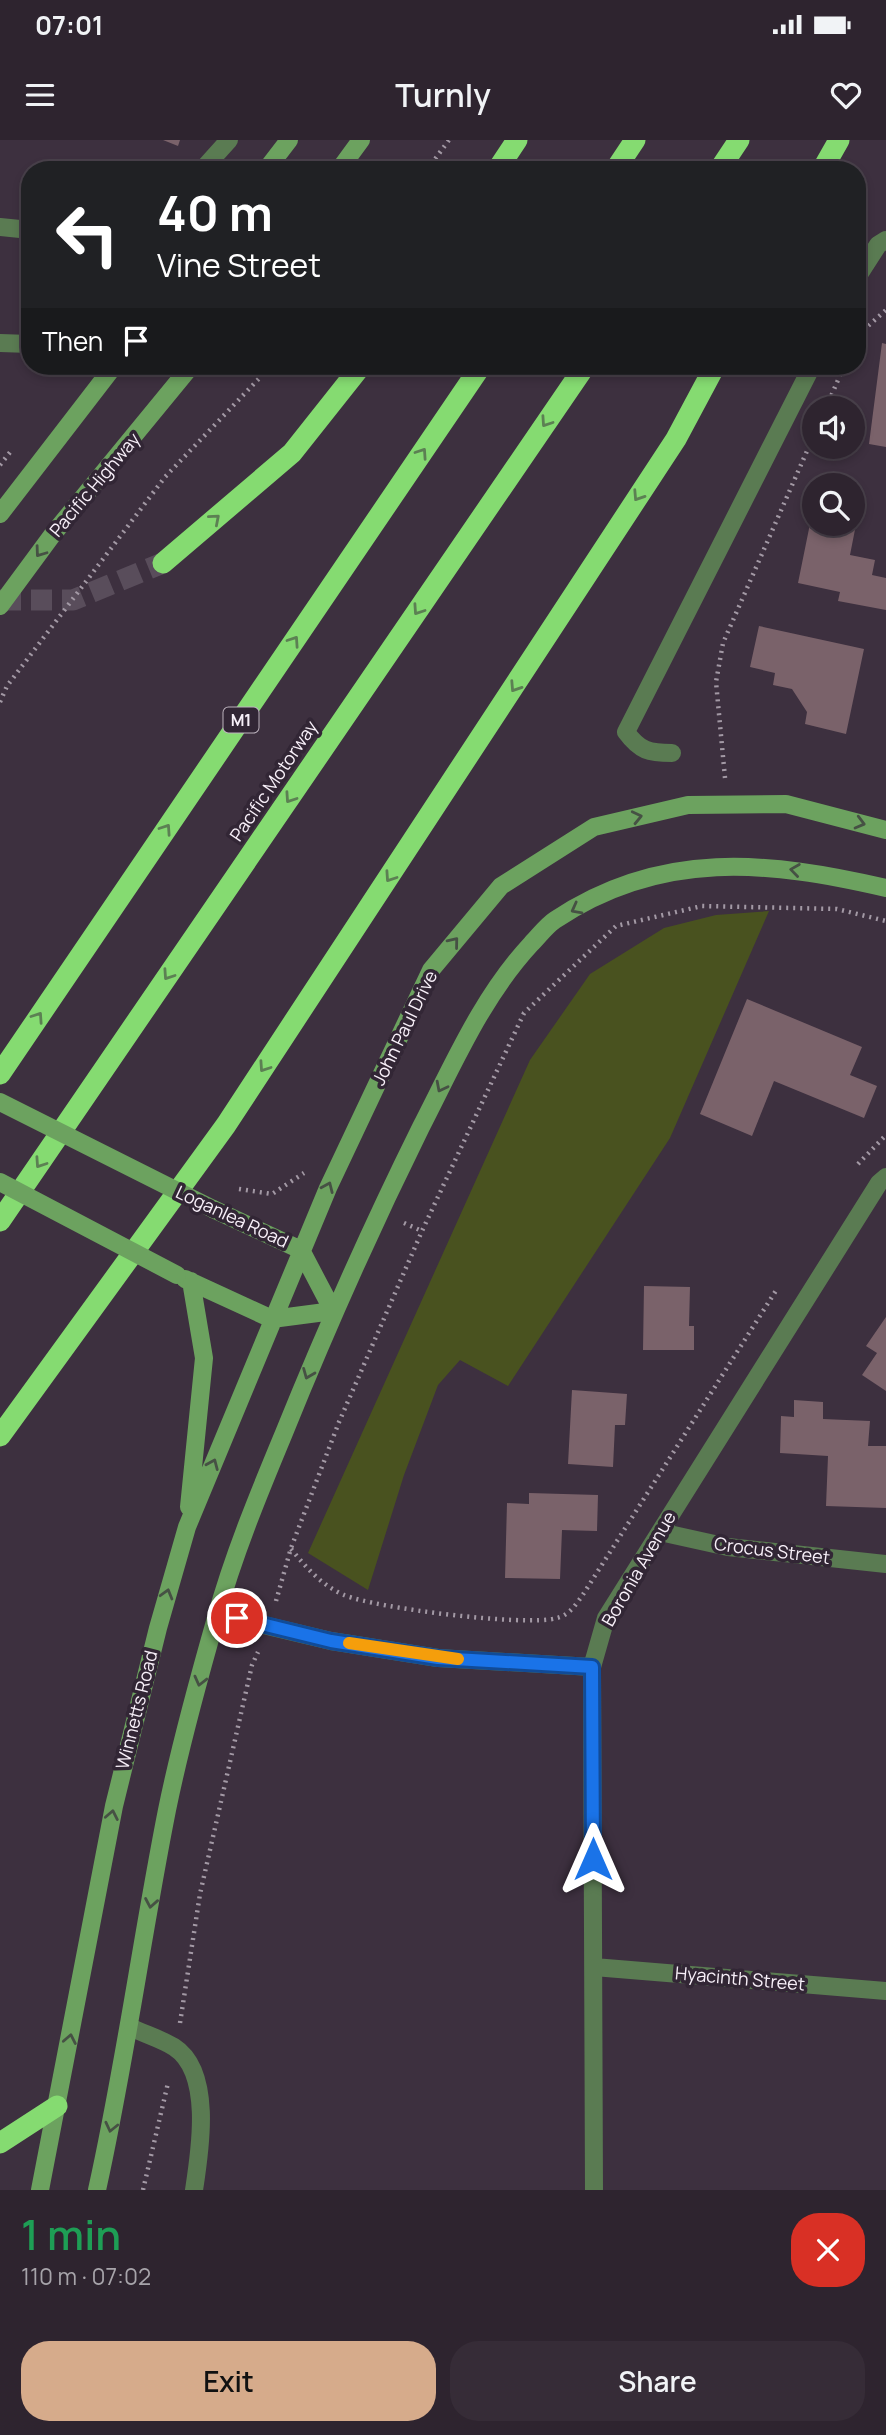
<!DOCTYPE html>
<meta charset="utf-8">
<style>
:root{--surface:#2e242f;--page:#362c37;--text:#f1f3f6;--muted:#a7a4aa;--line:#49414b;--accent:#d6ab8b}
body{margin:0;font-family:Manrope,sans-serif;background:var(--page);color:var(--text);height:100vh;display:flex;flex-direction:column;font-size:26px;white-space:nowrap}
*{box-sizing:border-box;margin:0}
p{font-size:23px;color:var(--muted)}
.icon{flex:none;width:38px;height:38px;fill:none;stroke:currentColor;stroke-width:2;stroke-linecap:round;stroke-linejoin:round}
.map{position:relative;height:2050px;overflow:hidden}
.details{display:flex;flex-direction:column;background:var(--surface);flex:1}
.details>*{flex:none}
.hud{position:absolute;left:21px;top:21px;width:845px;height:214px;border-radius:28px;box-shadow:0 4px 10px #0003,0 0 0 2px var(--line);background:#202124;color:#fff;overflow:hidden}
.tools{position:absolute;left:802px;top:256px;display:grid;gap:14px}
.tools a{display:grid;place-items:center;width:63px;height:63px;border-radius:50%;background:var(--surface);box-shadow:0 4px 10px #0003,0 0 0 2px var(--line);font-size:35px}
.pin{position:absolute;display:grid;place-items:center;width:60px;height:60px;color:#fff;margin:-30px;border:4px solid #fff;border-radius:50%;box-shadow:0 2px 7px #0007}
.me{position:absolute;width:77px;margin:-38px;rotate:0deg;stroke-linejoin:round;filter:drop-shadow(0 0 5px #0008)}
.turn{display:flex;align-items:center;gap:24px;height:147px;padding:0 21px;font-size:32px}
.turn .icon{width:91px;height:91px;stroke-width:2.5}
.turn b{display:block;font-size:49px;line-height:60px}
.then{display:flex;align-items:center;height:66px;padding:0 21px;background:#0003;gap:14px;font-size:26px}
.round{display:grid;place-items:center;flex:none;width:74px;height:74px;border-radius:28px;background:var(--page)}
.summary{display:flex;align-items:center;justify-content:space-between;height:119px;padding:0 21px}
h1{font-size:42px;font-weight:600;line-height:52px;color:#1e9e55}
.button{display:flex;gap:14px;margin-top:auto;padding:14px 21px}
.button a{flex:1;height:80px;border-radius:28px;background:var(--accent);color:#111;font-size:28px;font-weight:600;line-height:80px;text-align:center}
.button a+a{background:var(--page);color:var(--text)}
.status{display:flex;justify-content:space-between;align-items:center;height:49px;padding:0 35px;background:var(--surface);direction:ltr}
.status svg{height:19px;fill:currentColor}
header{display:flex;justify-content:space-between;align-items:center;height:91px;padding:0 21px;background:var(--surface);font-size:32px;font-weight:600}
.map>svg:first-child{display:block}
.green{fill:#49521f}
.building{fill:#7a626a}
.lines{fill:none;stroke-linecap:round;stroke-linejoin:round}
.highway-tunnel{stroke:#594d5b;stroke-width:21;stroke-dasharray:21 10;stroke-linecap:butt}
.path{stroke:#a399a5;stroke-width:4.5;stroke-dasharray:2 5;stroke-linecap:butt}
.lane{stroke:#5a7b52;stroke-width:18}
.street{stroke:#5a7b52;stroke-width:18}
.secondary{stroke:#6ca25f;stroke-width:18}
.highway{stroke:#85db71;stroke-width:21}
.secondary-bridge{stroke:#6ca25f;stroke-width:18}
.oneway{stroke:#5c8053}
.oneway2{stroke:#465144}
.route-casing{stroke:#114b97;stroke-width:18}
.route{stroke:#1a73e8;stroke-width:12}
.slow{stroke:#f59e0b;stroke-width:12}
.labels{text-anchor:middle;stroke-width:7;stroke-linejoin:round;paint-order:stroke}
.shield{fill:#322635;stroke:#bdb3be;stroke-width:2}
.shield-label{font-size:16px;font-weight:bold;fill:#f8f0f9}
.street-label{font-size:18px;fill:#f8f0f9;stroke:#322635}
</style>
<div class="status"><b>07:01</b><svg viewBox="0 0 49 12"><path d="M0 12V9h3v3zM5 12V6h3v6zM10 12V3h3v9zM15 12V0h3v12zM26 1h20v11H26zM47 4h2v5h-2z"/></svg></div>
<header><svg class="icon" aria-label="menu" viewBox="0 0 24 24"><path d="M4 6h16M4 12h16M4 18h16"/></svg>Turnly<svg class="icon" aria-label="heart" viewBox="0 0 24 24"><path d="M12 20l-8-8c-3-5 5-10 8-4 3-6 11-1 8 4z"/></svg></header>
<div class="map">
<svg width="886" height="2050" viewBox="0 0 886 2050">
<rect width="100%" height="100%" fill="#3d303f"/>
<path class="green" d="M769 771 670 998 508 1246 460 1220 438 1245 404 1335 368 1450 308 1413 530 920 590 834 664 788 716 775Z"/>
<path class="building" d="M163 0H180L178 6Z
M882 203 886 204V307L869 304Z
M852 346 863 349 850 415 875 420 872 435 886 438V470L838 461 840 452 798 443 813 369 814 383H852Z
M759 486 864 509 846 594 805 584 807 572 792 549 773 545 775 533 750 527Z
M747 859 862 907 850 935 877 946 864 978 774 941 752 996 700 974Z
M644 1146 690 1147 689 1186H694V1210H643Z
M886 1177V1251L862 1235 877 1213 866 1206Z
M572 1250 627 1254 625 1285H615L613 1327 568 1324Z
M794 1260 823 1262V1279L870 1281 868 1306H886V1368L826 1366 828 1316 780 1313 781 1276 794 1277Z
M529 1353 598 1355 597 1391 562 1390 560 1439 505 1438 507 1363 529 1364Z"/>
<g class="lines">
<path class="highway-tunnel" d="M0 460H73L163 423"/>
<path class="path" d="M427 30 449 0
M858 195 886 170
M826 268 844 226
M0 325 11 311
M0 562 7 546 165 337 271 226
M725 638 716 542 723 503 814 295
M858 1024 886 995
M239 1049 272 1054 304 1033
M404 1083 422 1091
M291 1409C306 1427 321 1445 344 1455 375 1468 525 1487 557 1478 570 1475 577 1463 584 1453L777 1149
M276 1461 291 1408 339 1282 422 1091 524 873 616 786 702 766 837 769 886 781
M180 1883 200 1754 252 1525 258 1512
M143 2050 168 1943"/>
<path class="lane" d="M858 136 878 105 886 100
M672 613C649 613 640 611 626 592L812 226
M130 1887C144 1894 161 1899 174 1907 213 1932 200 2011 194 2050"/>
<path class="street" d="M202 30 229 0
M0 87 30 90
M0 203 30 204
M660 1392 728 1407 886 1424
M217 1474 331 1501 438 1518 592 1527
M594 1827 886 1851
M594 2050 592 1527 606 1478 879 1043 886 1037"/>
<path class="secondary" d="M266 30 289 0
M339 30 361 0
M0 374 114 226
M0 466 53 394 191 226
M213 1069 301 1110 333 1171
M185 1139 272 1179 333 1171
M189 1367 204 1218 191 1141
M40 2050 114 1666 158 1488 187 1387 328 1048 431 830 501 746 594 687 688 665 786 664 886 690
M97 2050C125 1924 142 1796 167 1670 180 1606 198 1541 216 1478 233 1416 259 1353 284 1293 326 1189 371 1088 421 987 454 923 482 857 531 804 539 796 546 786 555 780 661 709 769 721 886 748"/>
<path class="highway" d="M497 30 517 0
M615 30 635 0
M719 30 739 0
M822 30 839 0
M163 423 292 313 361 226
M0 934 481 226
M0 1081 585 226
M0 1296 226 985 676 299 715 226
M0 2003 57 1966"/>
<path class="secondary-bridge" d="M0 962 213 1069
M0 1042 177 1135"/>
</g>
<defs><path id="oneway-chevron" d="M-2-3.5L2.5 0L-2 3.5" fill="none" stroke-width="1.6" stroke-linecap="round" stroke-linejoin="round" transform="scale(1.75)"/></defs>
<g class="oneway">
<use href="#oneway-chevron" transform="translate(546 282) rotate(124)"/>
<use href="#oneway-chevron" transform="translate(422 313) rotate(-56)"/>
<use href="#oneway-chevron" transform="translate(638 356) rotate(123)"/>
<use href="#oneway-chevron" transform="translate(215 379) rotate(-41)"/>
<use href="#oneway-chevron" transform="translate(418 470) rotate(124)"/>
<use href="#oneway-chevron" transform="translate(294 501) rotate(-56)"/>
<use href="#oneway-chevron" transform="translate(515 547) rotate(123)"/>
<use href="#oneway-chevron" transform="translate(290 658) rotate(124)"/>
<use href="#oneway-chevron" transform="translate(166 689) rotate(-56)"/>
<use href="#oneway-chevron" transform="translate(390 737) rotate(124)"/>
<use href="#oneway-chevron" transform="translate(168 835) rotate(124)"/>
<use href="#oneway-chevron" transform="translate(38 877) rotate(-56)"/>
<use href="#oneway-chevron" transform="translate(264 927) rotate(124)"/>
<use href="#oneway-chevron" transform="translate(40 1023) rotate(124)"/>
</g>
<g class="oneway2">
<use href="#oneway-chevron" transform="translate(40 412) rotate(126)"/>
<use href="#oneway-chevron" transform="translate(637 677) rotate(-13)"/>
<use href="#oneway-chevron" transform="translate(860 683) rotate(15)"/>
<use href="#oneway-chevron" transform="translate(795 730) rotate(-172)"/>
<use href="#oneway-chevron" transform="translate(576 769) rotate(152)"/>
<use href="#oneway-chevron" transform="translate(454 802) rotate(-51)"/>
<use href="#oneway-chevron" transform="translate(441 947) rotate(117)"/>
<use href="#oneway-chevron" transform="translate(328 1047) rotate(-66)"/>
<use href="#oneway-chevron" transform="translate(308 1234) rotate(112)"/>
<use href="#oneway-chevron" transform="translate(213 1324) rotate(-67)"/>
<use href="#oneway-chevron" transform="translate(167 1454) rotate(-74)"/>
<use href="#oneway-chevron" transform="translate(200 1541) rotate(104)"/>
<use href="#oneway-chevron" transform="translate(112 1675) rotate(-79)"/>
<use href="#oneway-chevron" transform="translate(151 1763) rotate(100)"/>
<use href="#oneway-chevron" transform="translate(70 1899) rotate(-79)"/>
<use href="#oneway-chevron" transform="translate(111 1987) rotate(103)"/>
</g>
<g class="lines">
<defs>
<path id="route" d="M237 1478 331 1501 438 1518 592 1527 593 1719"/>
</defs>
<use href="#route" class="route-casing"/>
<use href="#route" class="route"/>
<path class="slow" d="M349 1503 458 1519"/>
</g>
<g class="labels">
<rect class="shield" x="223.5" y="567.5" width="35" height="25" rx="5"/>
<g class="shield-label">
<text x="241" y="586">M1</text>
</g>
<g class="street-label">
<text transform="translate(95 345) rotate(-50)" y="6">Pacific Highway</text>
<text transform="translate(274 641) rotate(-56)" y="6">Pacific Motorway</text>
<text transform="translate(405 888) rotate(-64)" y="6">John Paul Drive</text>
<text transform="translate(232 1077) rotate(25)" y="6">Loganlea Road</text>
<text transform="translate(772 1411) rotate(7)" y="6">Crocus Street</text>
<text transform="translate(639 1429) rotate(-60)" y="6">Boronia Avenue</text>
<text transform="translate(137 1570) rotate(-76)" y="6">Winnetts Road</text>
<text transform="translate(740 1839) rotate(5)" y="6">Hyacinth Street</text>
</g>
</g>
</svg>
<div class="tools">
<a><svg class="icon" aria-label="sound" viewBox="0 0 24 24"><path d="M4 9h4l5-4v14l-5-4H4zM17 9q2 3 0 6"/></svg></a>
<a><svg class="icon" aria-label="search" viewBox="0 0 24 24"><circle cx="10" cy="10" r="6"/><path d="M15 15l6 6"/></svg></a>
</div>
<div class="pin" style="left:237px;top:1478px;background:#d93025"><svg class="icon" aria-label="arrive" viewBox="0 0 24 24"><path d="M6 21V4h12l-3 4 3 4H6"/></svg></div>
<svg class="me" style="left:593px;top:1719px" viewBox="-20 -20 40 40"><path d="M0-17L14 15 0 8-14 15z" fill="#1a73e8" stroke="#fff" stroke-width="4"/></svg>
<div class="hud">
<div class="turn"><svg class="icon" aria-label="left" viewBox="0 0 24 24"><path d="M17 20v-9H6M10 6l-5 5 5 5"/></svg><div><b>40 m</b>Vine Street</div></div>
<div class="then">Then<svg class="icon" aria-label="arrive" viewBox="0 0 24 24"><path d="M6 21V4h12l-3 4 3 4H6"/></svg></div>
</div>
</div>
<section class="details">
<div class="summary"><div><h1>1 min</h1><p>110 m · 07:02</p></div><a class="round" style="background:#d93025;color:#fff"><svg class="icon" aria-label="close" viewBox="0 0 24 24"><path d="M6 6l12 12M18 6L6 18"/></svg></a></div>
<div class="button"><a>Exit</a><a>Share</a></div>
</section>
